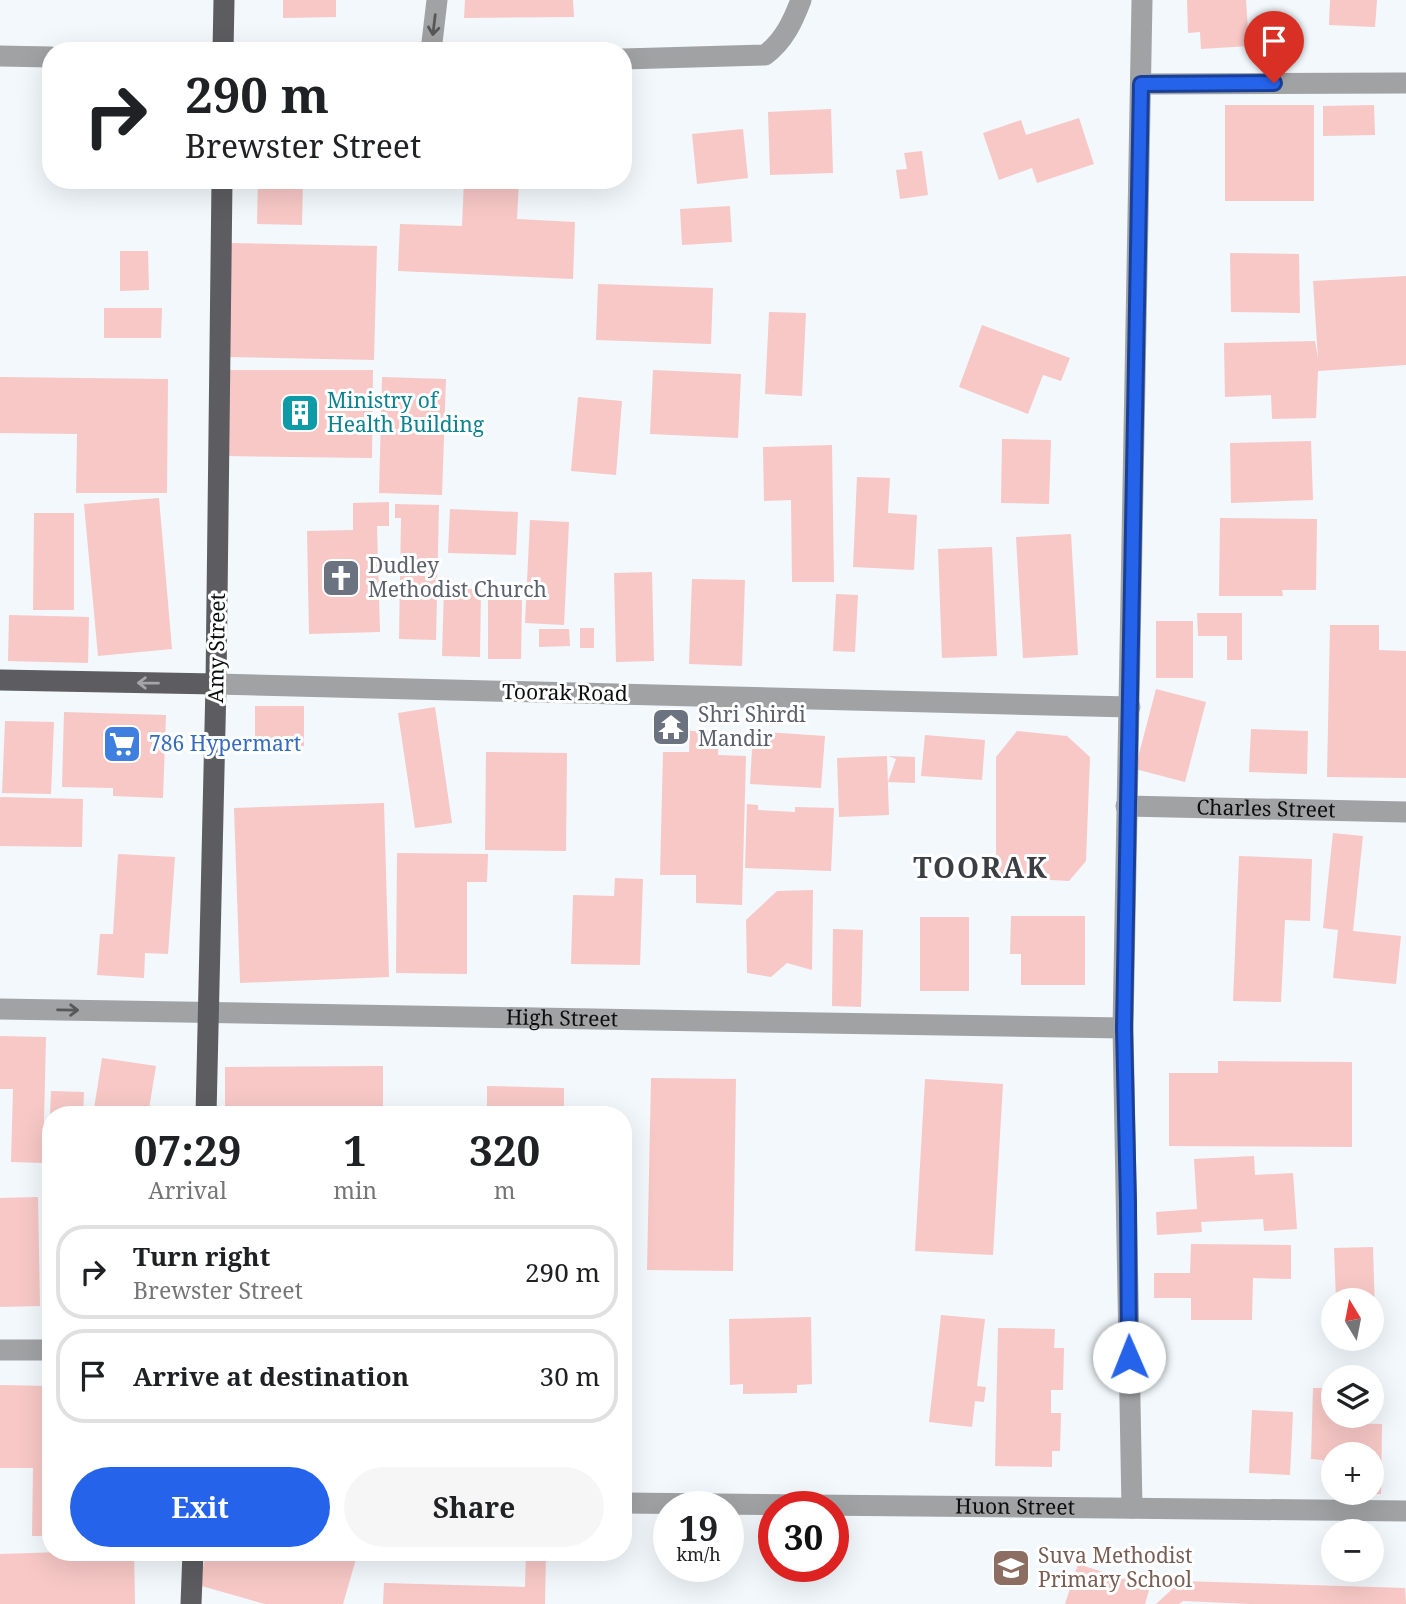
<!DOCTYPE html>
<meta charset="utf-8">
<style>
:root{--surface:#fff;--page:#f6f6f6;--text:#202124;--muted:#757577;--line:#e0e0e0;--accent:#2563eb}
body{margin:0;font-family:"Noto Serif",serif;background:var(--page);color:var(--text);height:100vh;display:flex;flex-direction:column;font-size:26px;white-space:nowrap}
*{box-sizing:border-box;margin:0}
p{font-size:23px;color:var(--muted)}
.icon{flex:none;width:38px;height:38px;fill:none;stroke:currentColor;stroke-width:2;stroke-linecap:round;stroke-linejoin:round}
.map{position:relative;flex:1;overflow:hidden}
.side{position:absolute;left:42px;top:1106px;width:590px;height:455px;display:flex;flex-direction:column;background:var(--surface);border-radius:28px;box-shadow:0 7px 28px #0002}
.side>*{flex:none}
.guide{position:absolute;left:42px;top:42px;width:590px;height:147px;border-radius:28px;box-shadow:0 7px 28px #0002;background:#fff;color:var(--text);overflow:hidden}
.needle{width:46px;rotate:350deg}
.buttons{position:absolute;left:1321px;top:1288px;display:grid;gap:14px}
.buttons a{display:grid;place-items:center;width:63px;height:63px;border-radius:50%;background:var(--surface);box-shadow:0 7px 28px #0002;font-size:35px}
.speed{position:absolute;left:653px;top:1491px;display:flex;gap:14px;font-size:35px;font-weight:700;text-align:center}
.speed>*{display:grid;place-content:center;width:91px;height:91px;border-radius:50%;background:var(--surface);box-shadow:0 7px 28px #0002;line-height:1}
.speed small{font-size:18px;font-weight:400}
.speed .limit{border:10px solid #d22;background:#fff;color:#111}
.pin{position:absolute;display:grid;place-items:center;width:60px;height:60px;color:#fff;margin:-72px -30px;border-radius:50% 50% 50% 0;rotate:-45deg;box-shadow:0 0 7px #0007}
.pin .icon{rotate:45deg}
.me{position:absolute;width:77px;margin:-38px;rotate:359deg;stroke-linejoin:round;filter:drop-shadow(0 0 5px #0008)}
.turn{display:flex;align-items:center;gap:24px;height:147px;padding:0 28px;font-size:32px}
.turn .icon{width:91px;height:91px;stroke-width:2.5}
.turn b{display:block;font-size:49px;line-height:60px}
.eta{display:flex;justify-content:space-evenly;align-items:center;height:119px;text-align:center}
.eta b{font-size:42px;font-weight:700;line-height:49px}
.button{display:flex;gap:14px;margin-top:auto;padding:14px 28px}
.button a{flex:1;height:80px;border-radius:42px;background:var(--accent);color:#fff;font-size:28px;font-weight:700;line-height:80px;text-align:center}
.button a+a{background:var(--page);color:var(--text)}
ul{padding:0;list-style:none}
li{display:flex;align-items:center;gap:21px;height:94px;margin:0 14px 10px;padding:0 14px;border:4px solid var(--line);border-radius:28px}
li div{flex:1}
li b{display:block;font-size:26px}
li em{font-style:normal}
.map>svg:first-child{display:block}
.building{fill:#f7c8c6}
.lines{fill:none;stroke-linecap:round;stroke-linejoin:round}
.minor{stroke:#a1a2a4;stroke-width:21}
.major{stroke:#5c5c61;stroke-width:21}
.oneway{stroke:#56585a}
.oneway2{stroke:#a5a5a8}
.route-casing{stroke:#184099;stroke-width:18}
.route{stroke:#2563eb;stroke-width:12}
.labels{text-anchor:middle;stroke-width:6;stroke-linejoin:round;paint-order:stroke}
.culture-label{font-size:21px;fill:#0d838f;stroke:#fff;text-anchor:start}
.worship-label{font-size:21px;fill:#5b616d;stroke:#fff;text-anchor:start}
.street-label{font-size:21px;fill:#0c0e0f;stroke:#fff}
.shop-label{font-size:21px;fill:#366cbe;stroke:#fff;text-anchor:start}
.education-label{font-size:21px;fill:#785e54;stroke:#fff;text-anchor:start}
.district-label{font-size:28px;font-weight:bold;letter-spacing:2px;fill:#3b3f43;stroke:#fff}
</style>
<div class="map">
<svg width="1406" height="1604" viewBox="0 0 1406 1604">
<rect width="100%" height="100%" fill="#f2f8fc"/>
<path class="building" d="M283 0H336V17L283 18Z
M465 0H573L574 17 464 18Z
M1187 0H1246L1249 46 1201 49 1200 32 1188 33Z
M1330 0H1377L1375 27 1329 25Z
M623 101H630L628 161H623Z
M1225 105H1314V201H1225Z
M1374 105 1375 135 1323 136V106Z
M831 109 833 173 770 175 768 112Z
M1079 118 1094 164 1037 183 1032 168 999 180 983 133 1021 120 1026 135Z
M743 129 748 178 697 184 692 134Z
M922 151 928 195 900 199 896 170 907 169 904 153Z
M258 180H303L302 225 257 224Z
M464 180H519L517 219 575 222 573 279 398 271 400 224 462 226Z
M730 206 732 242 682 245 680 209Z
M229 243 377 246 374 360 226 357Z
M120 251H148L149 290 120 291Z
M1230 253 1299 254 1300 313 1231 312Z
M1406 276V365L1318 371 1316 418 1272 419 1271 395 1225 397 1224 343 1315 341 1318 359 1313 281Z
M598 284 713 288 711 344 596 340Z
M104 308H162L161 338H104Z
M769 312 806 313 802 396 765 394Z
M982 325 1070 358 1061 381 1043 375 1028 414 959 387Z
M227 370H373L372 458 226 456Z
M653 370 741 374 738 438 650 434Z
M0 377 168 379 167 493H76L77 434 0 433Z
M382 377 446 379 442 495 379 493Z
M578 397 622 401 616 475 571 471Z
M1002 439 1051 440 1049 504 1001 503Z
M1311 441 1313 500 1231 503 1230 443Z
M832 445 834 582H792L791 500 764 501 763 447Z
M857 477 890 478 888 513 917 515 914 570 853 567Z
M159 498 172 649 98 656 84 504Z
M389 502V526H377L380 632 309 634 307 531 353 530V503Z
M395 504 439 505 436 640 399 639 401 518H395Z
M450 509 518 512 516 555 448 553Z
M34 513H74V610H33Z
M1220 518 1317 519 1316 590H1282L1283 596H1219Z
M530 520 569 522 564 625 525 623Z
M1071 534 1078 655 1023 658 1016 537Z
M992 547 997 656 942 658 938 549Z
M652 572 654 661 616 662 614 573Z
M692 579 745 580 742 666 689 664Z
M444 589H481L480 657 442 656Z
M836 594 858 595 855 652 833 651Z
M488 600H522L521 659H488Z
M1197 613H1242V660H1227V636H1198Z
M9 615 89 617 88 663 8 661Z
M1156 621H1193V678H1156Z
M1330 625H1379V650L1406 651V778L1327 777Z
M580 628H594V648H580Z
M539 629H569L570 646 539 647Z
M1156 689 1206 702 1185 782 1135 769Z
M255 706H304V746H255Z
M435 707 452 823 415 828 398 713Z
M64 712 166 715 163 798 113 796V788L62 787Z
M5 721 54 722 51 794 2 793Z
M1251 729 1308 731 1307 774 1249 772Z
M690 731H719L718 755 746 756 742 905 696 903V875H660L663 752H689Z
M753 731 825 736 821 788 750 784Z
M1017 731 1067 736 1090 757 1086 861 1069 881 996 877V757Z
M925 735 985 740 982 780 921 776Z
M486 752 567 753 566 851 485 850Z
M887 756 889 815 839 817 837 758Z
M888 756 915 757V783L888 782 896 759Z
M0 797 83 799 82 847 0 846Z
M384 803 389 977 240 983 234 808Z
M747 804 758 805V810L795 812V807L834 808 831 871 745 868Z
M1333 833 1363 836 1353 931 1401 936 1396 984 1333 978 1338 930 1323 928Z
M397 853 488 854 487 882H467V974L396 973Z
M118 854 175 857 168 954 145 953 144 978 97 975 100 934H113Z
M1239 856 1312 859 1310 921 1285 920 1281 1002 1233 1001Z
M615 878 643 879 640 965 571 964 573 895 614 896Z
M813 890 812 970 787 963 771 977 747 973 746 920 777 891Z
M1011 916H1085V985H1021V954H1010Z
M920 917H969V991H920Z
M833 929 863 930 861 1007 832 1006Z
M0 1036 46 1037 43 1163 11 1162 13 1089H0Z
M102 1058 156 1066 148 1115H93Z
M1218 1061 1352 1062V1147L1169 1146V1073H1218Z
M383 1066V1115H225V1067Z
M651 1078 736 1079 733 1271 647 1270Z
M925 1079 1003 1084 993 1255 915 1251Z
M487 1086 564 1088V1115H487Z
M51 1091 84 1092 83 1115H50Z
M1254 1156 1255 1175 1293 1173 1297 1229 1264 1231 1263 1219 1201 1222 1202 1232 1157 1235 1156 1212 1197 1209 1194 1159Z
M38 1197 40 1306 0 1307V1198Z
M1191 1244 1291 1245V1279L1253 1278 1252 1320H1191V1298H1154V1273H1190Z
M43 1247H51V1305H49Z
M1373 1247 1375 1313H1372V1300H1336L1334 1248Z
M623 1315H626L625 1360H623Z
M941 1315 985 1319 977 1386 986 1387 984 1402 975 1401 972 1427 929 1422Z
M811 1317 812 1384 797 1385V1393L743 1394V1384L730 1385 729 1319Z
M998 1328 1055 1329 1054 1348H1064L1063 1390H1051V1413H1061L1060 1451H1052V1467L995 1466Z
M0 1385 51 1386V1536H32L33 1468H0Z
M1313 1388H1334L1335 1423 1382 1424 1381 1494H1372V1454H1334V1469H1323V1460L1311 1459Z
M1252 1410 1293 1412 1290 1475 1249 1473Z
M61 1552H134L135 1604H0V1554Z
M207 1552H358L343 1604H265L198 1585Z
M526 1552H546L545 1604H383L384 1583 525 1587Z
M1078 1564 1150 1587 1145 1604H1065Z
M1181 1581 1405 1588 1406 1604H1251L1183 1601 1179 1604H1156Z"/>
<g class="lines">
<g class="minor">
<path d="M431 51 437 0"/>
<path d="M0 56 51 57"/>
<path d="M623 59 765 55C784 41 793 21 801 0"/>
<path d="M1141 84 1406 83"/>
<path d="M216 684 1130 707"/>
<path id="s1" d="M1126 806 1406 812"/>
<path id="s2" d="M0 1009 1123 1028"/>
<path d="M0 1350H51"/>
<path id="s3" d="M623 1503 1406 1511"/>
<path d="M1132 1508 1123 1028 1142 0"/>
</g>
<path class="major" d="M223 51 224 0
M0 680 216 684
M206 1115 216 684 222 180
M191 1604 193 1552"/>
</g>
<defs><path id="oneway-shaft" d="M-6 0H5M1.5-3L5.5 0L1.5 3" fill="none" stroke-width="1.6" stroke-linecap="round" stroke-linejoin="round" transform="scale(1.75)"/></defs>
<g class="oneway">
<use href="#oneway-shaft" transform="translate(434 25) rotate(97)"/>
<use href="#oneway-shaft" transform="translate(68 1010) rotate(1)"/>
</g>
<use class="oneway2" href="#oneway-shaft" transform="translate(148 683) rotate(-179)"/>
<g class="lines">
<defs>
<path id="route" d="M1129 1357 1128 1203 1124 1028 1141 84 1274 83"/>
</defs>
<use href="#route" class="route-casing"/>
<use href="#route" class="route"/>
</g>
<defs>
<symbol id="building-square" viewBox="-11 -11 22 22"><rect x="-9" y="-9" width="18" height="18" rx="4" fill="#0f9aa8" stroke="#fff"/><path d="M-4-6H4V6H1V3H-1V6H-4ZM-2.5-4.3h1.7v1.8h-1.7ZM.8-4.3h1.7v1.8H.8ZM-2.5-1h1.7V.8h-1.7ZM.8-1h1.7V.8H.8Z" fill="#fff"/></symbol>
<symbol id="church-square" viewBox="-11 -11 22 22"><rect x="-9" y="-9" width="18" height="18" rx="4" fill="#6b7280" stroke="#fff"/><path d="M-1.2-6h2.4v3.5h3.3v2.4h-3.3V6h-2.4V-.1h-3.3v-2.4h3.3Z" fill="#fff"/></symbol>
<symbol id="temple-square" viewBox="-11 -11 22 22"><rect x="-9" y="-9" width="18" height="18" rx="4" fill="#6b7280" stroke="#fff"/><path d="M0-6L5-2H3V0L6.5 2.5H4V6H1.5V3h-3V6H-4V2.5H-6.5L-3 0V-2H-5Z" fill="#fff"/></symbol>
<symbol id="supermarket-square" viewBox="-11 -11 22 22"><rect x="-9" y="-9" width="18" height="18" rx="4" fill="#3f7fe0" stroke="#fff"/><path d="M-6-5.5h2.5l.6 2H6L4.5 2H-2.5L-4.4-4H-6ZM-1.5 3.2a1.3 1.3 0 1 0 .1 0ZM3 3.2a1.3 1.3 0 1 0 .1 0Z" fill="#fff"/></symbol>
<symbol id="school-square" viewBox="-11 -11 22 22"><rect x="-9" y="-9" width="18" height="18" rx="4" fill="#8d6e63" stroke="#fff"/><path d="M0-5L7-2L0 1L-7-2ZM-4 1L0 2.5L4 1V4Q0 6-4 4Z" fill="#fff"/></symbol>
</defs>
<g fill-rule="evenodd">
<use href="#building-square" x="278" y="391" width="44" height="44"/>
<use href="#church-square" x="319" y="556" width="44" height="44"/>
<use href="#temple-square" x="649" y="705" width="44" height="44"/>
<use href="#supermarket-square" x="100" y="722" width="44" height="44"/>
<use href="#school-square" x="989" y="1546" width="44" height="44"/>
</g>
<g class="labels">
<g class="culture-label">
<text x="327" y="408">Ministry of<tspan x="327" dy="24">Health Building</tspan></text>
</g>
<g class="worship-label">
<text x="368" y="573">Dudley<tspan x="368" dy="24">Methodist Church</tspan></text>
<text x="698" y="722">Shri Shirdi<tspan x="698" dy="24">Mandir</tspan></text>
</g>
<g class="street-label">
<text transform="translate(217 648) rotate(-89)" y="7">Amy Street</text>
<text transform="translate(565 693) rotate(1)" y="7">Toorak Road</text>
<text dy="7" stroke="none"><textPath href="#s1" startOffset="140">Charles Street</textPath></text>
<text dy="7" stroke="none"><textPath href="#s2" startOffset="562">High Street</textPath></text>
<text dy="7" stroke="none"><textPath href="#s3" startOffset="392">Huon Street</textPath></text>
</g>
<g class="shop-label">
<text x="149" y="751">786 Hypermart</text>
</g>
<g class="education-label">
<text x="1038" y="1563">Suva Methodist<tspan x="1038" dy="24">Primary School</tspan></text>
</g>
<g class="district-label">
<text x="981" y="878">TOORAK</text>
</g>
</g>
</svg>
<div class="buttons">
<a><svg class="needle" viewBox="-14 -14 28 28"><path d="M0-13l5 13h-10z" fill="#e53935"/><path d="M0 13l5-13h-10z" fill="#757577"/></svg></a>
<a><svg class="icon" aria-label="layers" viewBox="0 0 24 24"><path d="M12 4l9 5-9 5-9-5zM3 14l9 5 9-5"/></svg></a>
<a>+</a>
<a>−</a>
</div>
<div class="speed"><div>19<small>km/h</small></div><div class="limit">30</div></div>
<div class="pin" style="left:1274px;top:83px;background:#d93025"><svg class="icon" aria-label="arrive" viewBox="0 0 24 24"><path d="M6 21V4h12l-3 4 3 4H6"/></svg></div>
<svg class="me" style="left:1129px;top:1357px" viewBox="-20 -20 40 40"><circle r="19" fill="#fff"/><path d="M0-13L10 11 0 6-10 11z" fill="#2563eb"/></svg>
<div class="guide">
<div class="turn"><svg class="icon" aria-label="right" viewBox="0 0 24 24"><path d="M7 20v-9h11M14 6l5 5-5 5"/></svg><div><b>290 m</b>Brewster Street</div></div>
</div>
<section class="side">
<div class="eta">
<div><b>07:29</b><p>Arrival</p></div>
<div><b>1</b><p>min</p></div>
<div><b>320</b><p>m</p></div>
</div>
<ul>
<li><svg class="icon" aria-label="right" viewBox="0 0 24 24"><path d="M7 20v-9h11M14 6l5 5-5 5"/></svg><div><b>Turn right</b><p>Brewster Street</p></div><em>290 m</em></li>
<li><svg class="icon" aria-label="arrive" viewBox="0 0 24 24"><path d="M6 21V4h12l-3 4 3 4H6"/></svg><div><b>Arrive at destination</b></div><em>30 m</em></li>
</ul>
<div class="button"><a>Exit</a><a>Share</a></div>
</section>
</div>
